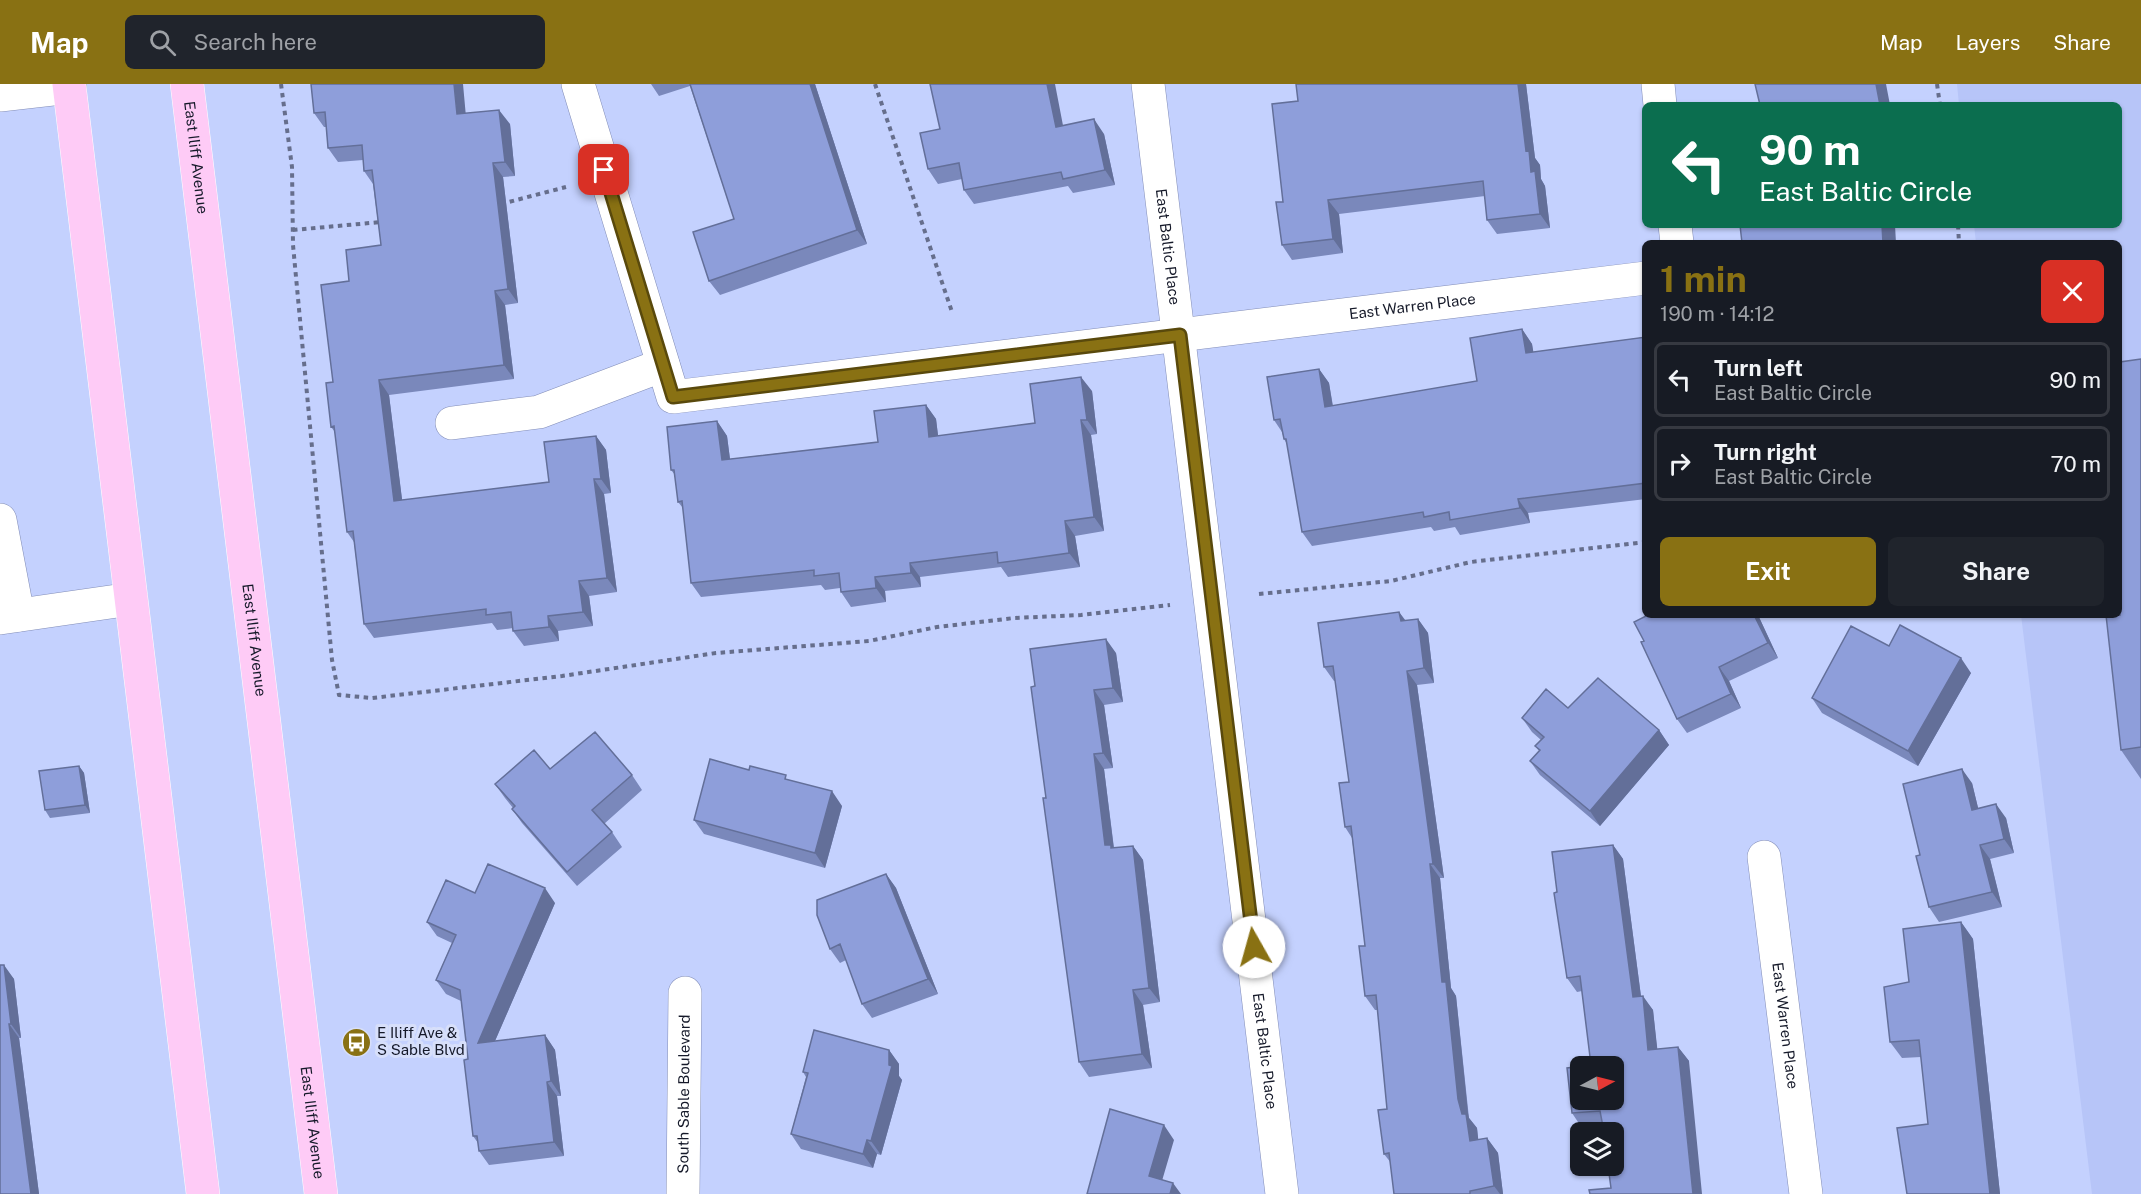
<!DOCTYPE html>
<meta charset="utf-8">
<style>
:root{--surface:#171b24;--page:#20242c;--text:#f1f3f6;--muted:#9ea1a6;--line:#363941;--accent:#897113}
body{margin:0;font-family:"Public Sans",sans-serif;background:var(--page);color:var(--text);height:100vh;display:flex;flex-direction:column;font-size:22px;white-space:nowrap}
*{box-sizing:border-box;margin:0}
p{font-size:20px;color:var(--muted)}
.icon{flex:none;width:33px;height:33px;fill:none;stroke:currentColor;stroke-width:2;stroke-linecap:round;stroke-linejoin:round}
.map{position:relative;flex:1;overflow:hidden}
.panel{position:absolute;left:1642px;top:156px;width:480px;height:378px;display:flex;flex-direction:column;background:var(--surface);border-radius:9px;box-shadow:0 2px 4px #0004}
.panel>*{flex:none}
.guide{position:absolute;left:1642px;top:18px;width:480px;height:126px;border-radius:9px;box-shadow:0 2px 4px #0004;background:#0b6e4f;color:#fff;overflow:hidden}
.needle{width:39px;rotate:83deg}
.fabs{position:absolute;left:1570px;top:972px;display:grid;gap:12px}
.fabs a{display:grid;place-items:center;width:54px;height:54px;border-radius:9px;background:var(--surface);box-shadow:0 2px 4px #0004;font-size:30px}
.pin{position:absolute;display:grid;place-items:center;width:51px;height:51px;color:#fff;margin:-26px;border-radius:12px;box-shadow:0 3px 9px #0006}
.me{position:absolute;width:66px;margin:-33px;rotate:353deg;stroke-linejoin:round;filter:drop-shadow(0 0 4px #0008)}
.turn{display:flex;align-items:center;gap:21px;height:126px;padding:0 18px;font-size:27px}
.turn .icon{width:78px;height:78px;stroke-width:2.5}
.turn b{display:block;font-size:42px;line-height:51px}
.round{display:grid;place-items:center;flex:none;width:63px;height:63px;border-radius:9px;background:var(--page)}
.headline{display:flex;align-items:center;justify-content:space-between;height:102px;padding:0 18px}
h1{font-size:36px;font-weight:700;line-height:45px;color:var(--accent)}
.primary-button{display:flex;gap:12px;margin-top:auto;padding:12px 18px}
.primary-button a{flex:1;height:69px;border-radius:9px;background:var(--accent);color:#fff;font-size:24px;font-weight:700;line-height:69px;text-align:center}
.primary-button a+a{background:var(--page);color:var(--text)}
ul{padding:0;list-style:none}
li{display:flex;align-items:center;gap:18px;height:75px;margin:0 12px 9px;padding:0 6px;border:3px solid var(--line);border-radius:9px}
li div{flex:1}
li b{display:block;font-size:22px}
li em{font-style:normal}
header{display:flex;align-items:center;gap:36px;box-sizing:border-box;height:84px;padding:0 30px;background:var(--accent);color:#fff}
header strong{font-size:28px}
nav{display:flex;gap:33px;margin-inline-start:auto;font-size:21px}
.search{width:420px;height:54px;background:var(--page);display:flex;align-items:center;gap:15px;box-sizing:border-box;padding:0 21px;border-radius:9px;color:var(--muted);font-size:22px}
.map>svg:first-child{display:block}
.built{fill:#b7c5f8}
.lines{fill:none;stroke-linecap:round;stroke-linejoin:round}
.minor-casing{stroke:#828db7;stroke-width:34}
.major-casing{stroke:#fff;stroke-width:34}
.path{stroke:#666e8c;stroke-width:4;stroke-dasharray:4.5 4.5;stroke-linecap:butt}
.minor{stroke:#fff;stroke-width:33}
.major{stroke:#fecbf6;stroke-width:33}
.wall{fill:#7a88bb}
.shaded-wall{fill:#636f99}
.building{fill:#8e9eda;stroke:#636f99;stroke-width:1.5;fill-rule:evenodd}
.route-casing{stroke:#59490c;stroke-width:15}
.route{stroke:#897113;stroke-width:10}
.labels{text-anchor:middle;stroke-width:6;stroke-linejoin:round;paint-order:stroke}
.street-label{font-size:15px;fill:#151929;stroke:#d7dffa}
.poi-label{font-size:15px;fill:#151929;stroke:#d7dffa;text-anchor:start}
</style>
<header>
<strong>Map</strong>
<div class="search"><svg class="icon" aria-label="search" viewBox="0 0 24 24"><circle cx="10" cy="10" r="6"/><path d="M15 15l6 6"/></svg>Search here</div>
<nav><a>Map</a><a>Layers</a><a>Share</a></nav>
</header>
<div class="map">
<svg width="2141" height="1110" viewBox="0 0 2141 1110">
<rect width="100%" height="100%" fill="#c4d1fe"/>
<path class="built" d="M1957 0H2141V1110H2092L2021 531H2120V159H1976L1974 141H2120V21H1959Z"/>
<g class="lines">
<defs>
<g id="minor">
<path id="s1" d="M578 0 673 313 1646 194"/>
<path id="s2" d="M1148 0 1282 1110"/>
<path d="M1658 0 1660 21"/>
<path d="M0 11 70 3"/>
<path d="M1675 141 1677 159"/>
<path d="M452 339 539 328 663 281"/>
<path d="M0 436 18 531"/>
<path d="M0 534 131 515"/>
<path id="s3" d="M1764 773 1806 1110"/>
<path id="s4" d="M683 1110 685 909"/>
</g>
<g id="major">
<path d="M69 0 203 1110"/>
<path id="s5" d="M187 0 321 1110"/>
</g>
</defs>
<use href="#minor" class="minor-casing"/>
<use href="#major" class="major-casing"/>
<path class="path" d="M281 0 292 83 293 161 332 576 339 611 372 614 562 592 716 569 869 557 937 543 1014 534 1081 531 1170 521
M875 0 952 228
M1937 0 1940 21
M501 120 566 103
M1958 141 1959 159
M293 146 381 138
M1259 510 1391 497 1471 478 1646 458"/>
<use href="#minor" class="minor"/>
<use href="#major" class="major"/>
</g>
<path class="wall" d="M311 0 466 29 510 40 515 92 503 93 518 219 505 221 514 295 389 311 402 416 549 398 596 352 606 366 611 409 604 410 617 508 589 512 593 542 558 547 559 557 524 562 513 547V544L497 546 492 539 374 554 364 540 354 458 347 448 335 348 331 343 333 298 349 197 381 161 373 100 364 87 363 76 338 78 328 64 326 43H324L314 29Z
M651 0H815L867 160 720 211 709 197 734 135 690 2 659 12Z
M1526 0 1535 74 1540 81 1541 95 1545 102 1550 144 1497 150 1487 136 1485 112 1339 130 1343 169 1292 176 1282 161 1283 118Z
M1063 41 1104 50 1115 101 1073 109 1068 102 974 120 964 106 962 95 938 100 928 85 940 45Z
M1522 245 1532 260 1533 268 1646 253V415L1528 429 1530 439 1460 451 1455 443 1434 447 1431 443 1312 462 1302 448 1287 360 1284 355 1282 348 1274 336 1319 285 1329 299 1333 322 1477 297Z
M2141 275V695L2121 666Z
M1092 307 1097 350 1091 351 1104 447 1075 452 1080 483 1008 493 1001 483 920 493 921 503 885 507 886 518 851 523 841 508 840 504 825 506 821 501 701 513 691 499 683 424 678 418 675 391 671 386 717 337 727 352 730 375 878 358 926 321 936 335 938 352 1035 339Z
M1399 528 1406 537 1418 535 1428 549 1434 599 1417 601 1444 794H1440L1451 904 1456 912 1469 1034 1477 1044 1478 1056 1487 1054 1498 1069 1503 1110H1394L1391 1079 1384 1070 1387 1025 1378 926H1375L1365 912V862L1352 754 1345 743 1349 698 1335 597H1334L1324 583Z
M1648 531H1758L1778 574 1729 597 1741 624 1687 649 1677 635 1644 557Z
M1889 562 1971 589 1918 682 1822 629 1812 614Z
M1116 569 1123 618 1104 621 1113 684 1104 685 1114 764 1133 762 1143 776 1160 918 1143 921 1152 984 1089 993 1079 978 1046 714 1035 602Z
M1568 624 1659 646 1669 661 1600 742 1540 691 1530 677 1539 667 1535 662 1541 656 1532 648 1522 634Z
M79 682 84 689 90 729 50 734 45 726Z
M550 685 632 691 642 706 604 740 612 748 622 763 577 802 522 739 512 725 513 724 505 714 495 700Z
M749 686 789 696 842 722 825 784 704 750 694 736Z
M1972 699 1978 724 2006 734 2014 769 1990 775 2002 823 1939 838 1929 823 1920 771Z
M1613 761 1623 775 1641 912 1653 926 1657 965 1678 963 1689 977 1611 1104 1603 1042 1582 1044 1572 1029 1591 981 1582 907 1577 908 1567 894 1557 808Z
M886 790 896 804 938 910 872 934 862 920 846 876 840 879 830 865Z
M475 809 555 819 495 957 545 951 555 966 561 1012H557L564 1072 489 1081 479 1067 478 1059 473 1052 468 975 461 917 446 910 436 896 452 859 437 852 427 838Z
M1961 838 1973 855 2000 1110H1907L1928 1040 1921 973 1902 974 1890 958 1909 898Z
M0 881 14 895 21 954H19L39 1110H0Z
M889 966 899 980V992L902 996 881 1071 877 1070 873 1084 801 1065 791 1050 806 993 803 988Z"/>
<path class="shaded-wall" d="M454 0H463L467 44 457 30Z
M810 0H815L867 160 857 146Z
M1047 0H1055L1066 57 1056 43Z
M1518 0H1526L1535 74 1540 81 1541 95 1545 102 1550 144 1540 130 1526 67Z
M1876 0H1886L1890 21H1880Z
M499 26 510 40 515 92 505 78Z
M1094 35 1104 50 1115 101 1105 86Z
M493 79 503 93 518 219 508 205Z
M1328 116 1339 130 1343 169 1333 155Z
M1882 141H1895L1896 159H1883Z
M495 207 505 221 514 295 504 281Z
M1522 245 1532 260 1536 283 1526 269Z
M1319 285 1329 299 1335 337 1325 323Z
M1081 293 1092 307 1097 350 1087 336Z
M379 296 389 311 404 431 394 417Z
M926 321 936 335 940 367 929 353Z
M1081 336 1091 351 1104 447 1094 433Z
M717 337 727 352 732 391 722 376Z
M596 352 606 366 611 409 601 395Z
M594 395 604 410 617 508 607 494Z
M1518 415 1528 429 1530 439 1520 424Z
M1065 437 1075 452 1080 483 1069 469Z
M910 479 920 493 921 503 911 489Z
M875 493 885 507 886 518 876 504Z
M579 497 589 512 593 542 583 528Z
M1399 528 1409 542 1401 537Z
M1754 531H1758L1778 574 1768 559Z
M548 532 558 547 559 557 549 543Z
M1418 535 1428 549 1434 599 1424 584Z
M1106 555 1116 569 1123 618 1113 604Z
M1961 574 1971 589 1918 682 1908 667Z
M1719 583 1729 597 1741 624 1731 610Z
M1407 587 1417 601 1444 794 1433 780Z
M1094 606 1104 621 1113 684 1103 669Z
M1659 646 1669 661 1600 742 1590 727Z
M1094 670 1104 685 1114 766 1105 761Z
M79 682 84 689 90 729 85 721Z
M1962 685 1972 699 1982 740 1972 726Z
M832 707 842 722 825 784 815 769Z
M1996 720 2006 734 2014 769 2004 755Z
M1613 761 1623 775 1643 928 1633 913Z
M1980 761 1990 775 2002 823 1992 808Z
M1133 762 1143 776 1160 918 1149 904Z
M1430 780 1440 794 1451 904 1456 912 1468 1029 1469 1034 1477 1044 1480 1071 1470 1057 1458 1015 1442 898Z
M886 790 896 804 938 910 928 895Z
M545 804 555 819 488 973 478 959Z
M1961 838 1973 855 2000 1110H1990Z
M4 881 14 895 21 954 11 940Z
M1133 906 1143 921 1152 984 1142 970Z
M1643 912 1653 926 1659 980 1648 966Z
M9 940 19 954 39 1110H31Z
M545 951 555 966 561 1012 551 997Z
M1678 963 1689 977 1702 1110H1693Z
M889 966 899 980V992L902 996 881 1071 871 1057 889 981Z
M547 998 557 1012 564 1072 554 1058Z
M1164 1041 1174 1056 1159 1107 1149 1092Z
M1487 1054 1498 1069 1503 1110H1500L1494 1102Z
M867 1056 877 1070 873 1084 863 1070Z
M1173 1099 1181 1110H1170Z"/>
<path class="building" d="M311 0H454L457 30 499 26 505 78 493 79 508 205 495 207 504 281 379 296 394 417 549 398 544 358 596 352 601 395H594L607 494 579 497 583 528 548 532 549 543 513 547 511 528 486 531V525L364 540 353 447 347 448 334 342 331 343 326 299 333 298 321 201 349 197 346 166 381 161 372 86 364 87 362 61 328 64 325 28 314 29Z
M690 0H810L857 146 709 197 693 148 734 135Z
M930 0H1047L1056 43 1094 35 1105 86 1063 95 1061 88 964 106 959 79 928 85 920 49 940 45Z
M1296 0H1518L1526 67 1529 66 1531 88 1535 87 1540 130 1487 136 1483 97 1328 116 1333 155 1282 161 1276 118H1283L1272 20 1298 17Z
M1755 0H1876L1880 21H1760Z
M1740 141H1882L1883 159H1742Z
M1522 245 1526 269 1646 253V399L1518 415 1520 424 1450 436 1449 428 1424 433 1423 428 1302 448 1286 355H1284L1280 335 1274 336 1267 293 1319 285 1325 323 1477 297 1470 254Z
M2141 275V663L2121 666 2106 531H2120V278Z
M1081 293 1087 336H1081L1094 433 1065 437 1069 469 998 479 997 468 910 479 911 489 875 493 876 504 841 508 839 489 814 492V486L691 499 682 417 678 418 674 386H671L667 343 717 337 722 376 878 358 874 327 926 321 929 353 1035 339 1030 300Z
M1399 528 1401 537 1418 535 1424 584 1407 587 1433 780H1430L1442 898H1446L1458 1015 1462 1030H1466L1470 1057 1487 1054 1494 1102 1470 1107V1110H1394L1389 1069 1384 1070 1378 1026 1387 1025 1376 911 1365 912 1359 862H1365L1351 742 1345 743 1339 699 1349 698 1333 582 1324 583 1318 539Z
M1648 531H1754L1768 559 1719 583 1731 610 1677 635 1641 558 1644 557 1634 538Z
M1900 541 1961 574 1908 667 1812 614 1851 542 1889 562Z
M1106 555 1113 604 1094 606 1103 669 1094 670 1105 761H1111V764L1133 762 1149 904 1133 906 1142 970 1079 978 1043 714H1046L1031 603 1035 602 1030 565Z
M1598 594 1659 646 1590 727 1530 677 1540 666 1535 662 1544 653 1522 634 1546 605 1568 624Z
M595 648 632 691 592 726 612 748 567 788 512 725 515 722 495 700 534 666 550 685Z
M710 675 749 686 750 682 786 691 785 695 832 707 815 769 694 736Z
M79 682 85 721 45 726 39 687Z
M1962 685 1972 726 1996 720 2004 755 1980 761 1992 808 1929 823 1916 772 1920 771 1903 700Z
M1613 761 1633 913 1643 912 1648 966 1678 963 1693 1110H1590L1589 1106 1611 1104 1608 1082H1614V1048H1604L1600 1027 1572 1029 1567 984 1591 981 1580 892 1567 894 1554 809 1557 808 1552 768ZM1581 982H1614V1016H1581Z
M488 780 545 804 478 959 545 951 551 997 547 998 554 1058 479 1067 477 1052H473L464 976 468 975 460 906 436 896 456 851 427 838 446 796 475 809Z
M886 790 928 895 862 920 840 860 830 865 817 831V816Z
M1961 838 1990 1110H1907L1897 1044 1928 1040 1919 956 1890 958 1884 903 1909 898 1903 845Z
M0 881H4L11 940H9L31 1110H0Z
M814 946 889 966V981L892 982 871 1057 867 1056 863 1070 791 1050 808 989 803 988Z
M1110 1025 1164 1041 1149 1092 1173 1099 1170 1110H1087Z"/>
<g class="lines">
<defs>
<path id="route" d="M604 86 673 313 1180 251 1254 863"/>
</defs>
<use href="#route" class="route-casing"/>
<use href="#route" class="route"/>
</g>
<defs>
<symbol id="bus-disc" viewBox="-11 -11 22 22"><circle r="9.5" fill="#897113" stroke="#d7dffa"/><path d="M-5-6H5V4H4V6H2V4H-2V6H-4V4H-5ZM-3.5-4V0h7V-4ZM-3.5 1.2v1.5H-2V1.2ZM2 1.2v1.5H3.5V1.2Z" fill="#fff"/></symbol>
</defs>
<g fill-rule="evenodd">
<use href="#bus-disc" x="340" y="942" width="33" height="33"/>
</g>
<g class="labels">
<g class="street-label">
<text dy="5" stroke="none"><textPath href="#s5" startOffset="74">East Iliff Avenue</textPath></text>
<text dy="5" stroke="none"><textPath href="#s2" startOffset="164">East Baltic Place</textPath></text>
<text dy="5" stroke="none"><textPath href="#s1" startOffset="1072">East Warren Place</textPath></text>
<text dy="5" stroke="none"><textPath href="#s5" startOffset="560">East Iliff Avenue</textPath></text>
<text dy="5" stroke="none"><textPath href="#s3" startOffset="170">East Warren Place</textPath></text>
<text dy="5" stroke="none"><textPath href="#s2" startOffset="974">East Baltic Place</textPath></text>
<text dy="5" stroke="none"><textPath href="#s4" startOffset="100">South Sable Boulevard</textPath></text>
<text dy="5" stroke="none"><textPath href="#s5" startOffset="1046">East Iliff Avenue</textPath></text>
</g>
<g class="poi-label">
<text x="377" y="954">E Iliff Ave &amp;<tspan x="377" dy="17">S Sable Blvd</tspan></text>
</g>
</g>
</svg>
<div class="fabs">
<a><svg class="needle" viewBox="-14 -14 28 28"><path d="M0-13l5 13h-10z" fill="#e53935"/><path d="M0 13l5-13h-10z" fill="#9ea1a6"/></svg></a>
<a><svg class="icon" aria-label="layers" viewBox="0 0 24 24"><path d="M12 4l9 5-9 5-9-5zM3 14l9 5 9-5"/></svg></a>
</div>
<div class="pin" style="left:604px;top:86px;background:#d93025"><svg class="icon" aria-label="arrive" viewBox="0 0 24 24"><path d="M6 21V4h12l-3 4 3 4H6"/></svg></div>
<svg class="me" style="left:1254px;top:863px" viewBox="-20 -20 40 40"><circle r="19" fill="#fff"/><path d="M0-13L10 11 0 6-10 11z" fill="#897113"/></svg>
<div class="guide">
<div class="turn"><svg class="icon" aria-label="left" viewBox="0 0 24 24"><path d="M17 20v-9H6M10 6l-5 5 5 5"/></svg><div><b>90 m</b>East Baltic Circle</div></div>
</div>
<section class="panel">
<div class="headline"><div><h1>1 min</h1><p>190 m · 14:12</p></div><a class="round" style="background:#d93025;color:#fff"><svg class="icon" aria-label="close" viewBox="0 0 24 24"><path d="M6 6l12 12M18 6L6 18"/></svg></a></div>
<ul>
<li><svg class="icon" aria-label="left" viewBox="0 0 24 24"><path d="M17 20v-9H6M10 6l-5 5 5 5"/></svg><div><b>Turn left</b><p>East Baltic Circle</p></div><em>90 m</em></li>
<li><svg class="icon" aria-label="right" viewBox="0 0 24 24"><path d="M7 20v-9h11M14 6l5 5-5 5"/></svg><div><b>Turn right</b><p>East Baltic Circle</p></div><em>70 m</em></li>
</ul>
<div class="primary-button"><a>Exit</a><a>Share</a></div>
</section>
</div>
